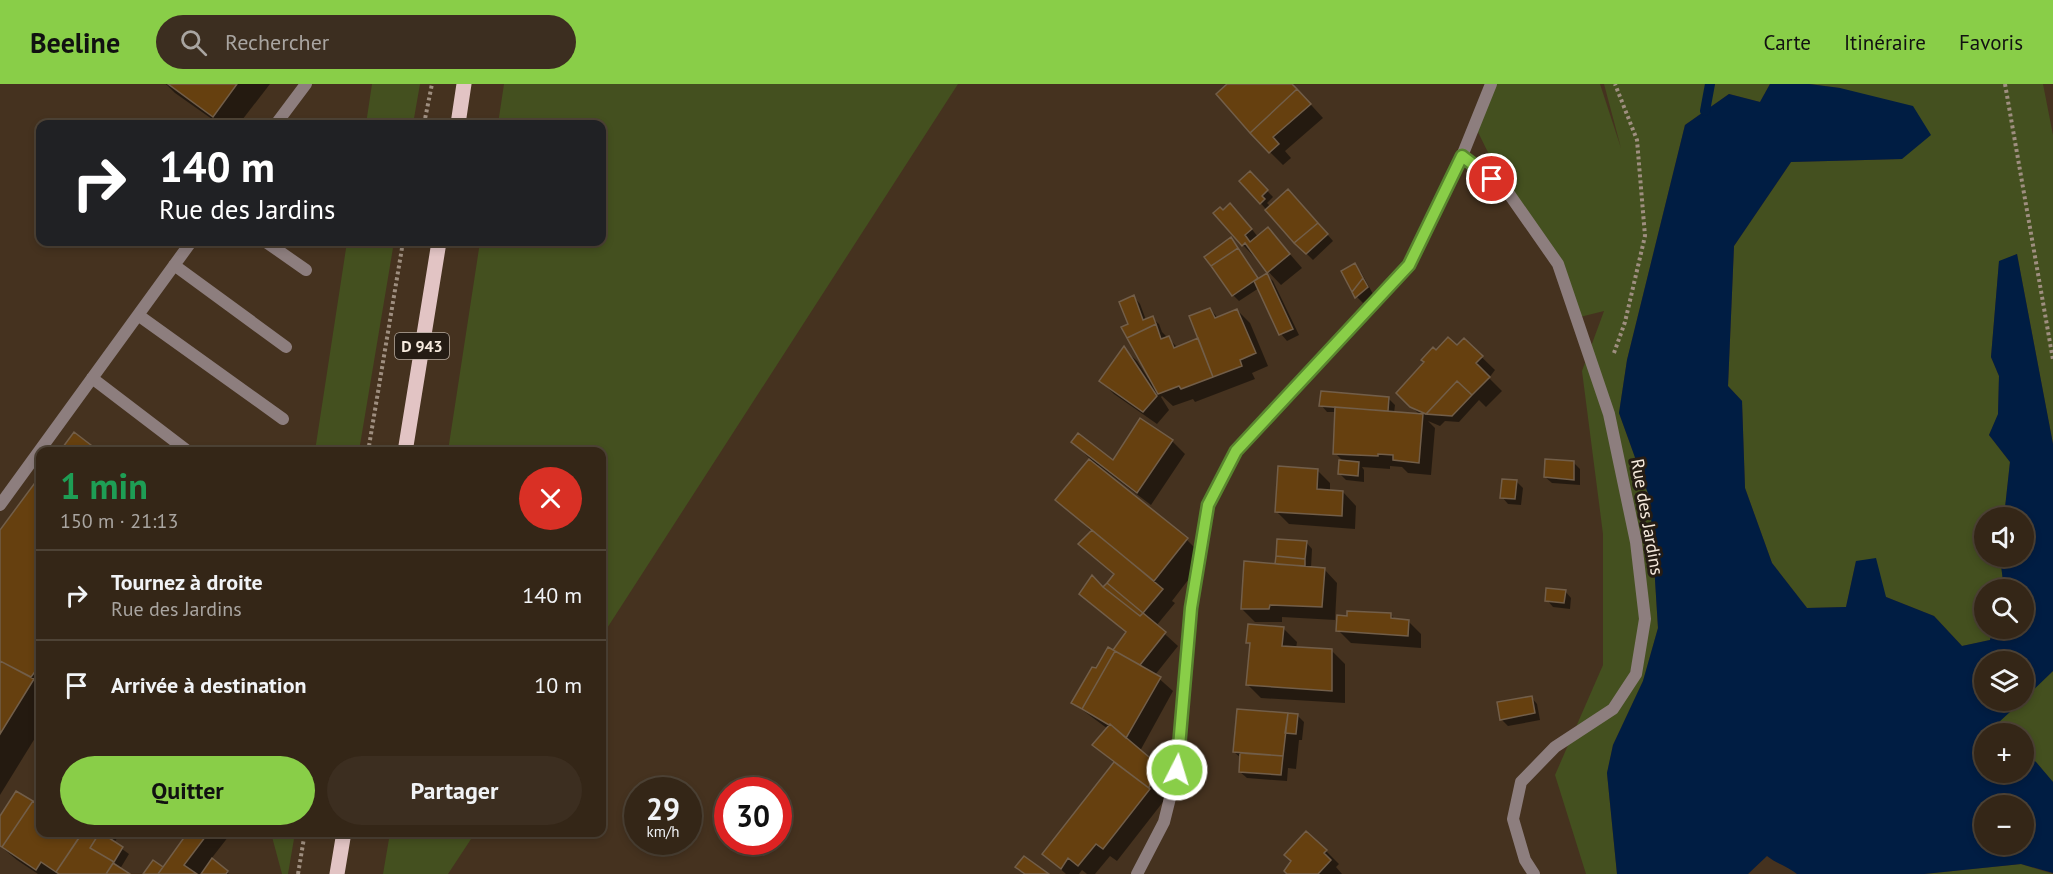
<!DOCTYPE html>
<html lang="fr">
<meta charset="utf-8">
<style>
:root{--surface:#342617;--page:#3c2e20;--text:#f1f3f6;--muted:#a9a5a1;--line:#4e4336;--accent:#89ce48}
body{margin:0;font-family:"PT Sans",sans-serif;background:var(--page);color:var(--text);height:100vh;display:flex;flex-direction:column;font-size:22px;white-space:nowrap}
*{box-sizing:border-box;margin:0}
p{font-size:20px;color:var(--muted)}
.icon{flex:none;width:33px;height:33px;fill:none;stroke:currentColor;stroke-width:2;stroke-linecap:round;stroke-linejoin:round}
.map{position:relative;flex:1;overflow:hidden}
.panel{position:absolute;left:36px;top:363px;width:570px;height:390px;display:flex;flex-direction:column;background:var(--surface);border-radius:12px;box-shadow:0 3px 9px #0003,0 0 0 2px var(--line)}
.panel>*{flex:none}
.banner{position:absolute;left:36px;top:36px;width:570px;height:126px;border-radius:12px;box-shadow:0 3px 9px #0003,0 0 0 2px var(--line);background:#202124;color:#fff;overflow:hidden}
.controls{position:absolute;left:1974px;top:423px;display:grid;gap:12px}
.controls a{display:grid;place-items:center;width:60px;height:60px;border-radius:50%;background:var(--surface);box-shadow:0 3px 9px #0003,0 0 0 2px var(--line);font-size:30px}
.speed{position:absolute;left:624px;top:693px;display:flex;gap:12px;font-size:30px;font-weight:700;text-align:center}
.speed>*{display:grid;place-content:center;width:78px;height:78px;border-radius:50%;background:var(--surface);box-shadow:0 3px 9px #0003,0 0 0 2px var(--line);line-height:1}
.speed small{font-size:15px;font-weight:400}
.speed .limit{border:9px solid #d22;background:#fff;color:#111}
.pin{position:absolute;display:grid;place-items:center;width:51px;height:51px;color:#fff;margin:-26px;border:3px solid #fff;border-radius:50%;box-shadow:0 2px 6px #0007}
.me{position:absolute;width:66px;margin:-33px;rotate:5deg;stroke-linejoin:round;filter:drop-shadow(0 0 4px #0008)}
.turn{display:flex;align-items:center;gap:21px;height:126px;padding:0 24px;font-size:27px}
.turn .icon{width:78px;height:78px;stroke-width:2.5}
.turn b{display:block;font-size:42px;line-height:51px}
.round{display:grid;place-items:center;flex:none;width:63px;height:63px;border-radius:32px;background:var(--page)}
.summary{display:flex;align-items:center;justify-content:space-between;height:102px;padding:0 24px}
h1{font-size:36px;font-weight:800;line-height:45px;color:#1e9e55}
.primary-button{display:flex;gap:12px;margin-top:auto;padding:12px 24px}
.primary-button a{flex:1;height:69px;border-radius:36px;background:var(--accent);color:#111;font-size:24px;font-weight:800;line-height:69px;text-align:center}
.primary-button a+a{background:var(--page);color:var(--text)}
ul{padding:0;list-style:none}
li{display:flex;align-items:center;gap:18px;height:90px;padding:0 24px;border-top:2px solid var(--line)}
li div{flex:1}
li b{display:block;font-size:22px}
li em{font-style:normal}
header{display:flex;align-items:center;gap:36px;box-sizing:border-box;height:84px;padding:0 30px;background:var(--accent);color:#111}
header strong{font-size:28px}
nav{display:flex;gap:33px;margin-inline-start:auto;font-size:21px}
.search{width:420px;height:54px;background:var(--page);display:flex;align-items:center;gap:15px;box-sizing:border-box;padding:0 21px;border-radius:33px;color:var(--muted);font-size:22px}
.map>svg:first-child{display:block}
.green{fill:#44501f}
.water{fill:#001d43;fill-rule:evenodd}
.shadow{fill:#0007}
.lines{fill:none;stroke-linecap:round;stroke-linejoin:round}
.stream{stroke:#001d43;stroke-width:10}
.building{fill:#66400f;stroke:#725e49;stroke-width:1.5}
.path{stroke:#9f8f80;stroke-width:4;stroke-dasharray:3 3;stroke-linecap:butt}
.lane{stroke:#8d7e7e;stroke-width:12}
.street{stroke:#8d7e7e;stroke-width:12}
.primary{stroke:#e2c4c4;stroke-width:15}
.route-casing{stroke:#59862f;stroke-width:15}
.route{stroke:#89ce48;stroke-width:10}
.labels{text-anchor:middle;stroke-width:6;stroke-linejoin:round;paint-order:stroke}
.shield{fill:#251c14;stroke:#b7aca1;stroke-width:1.5}
.shield-label{font-size:16px;font-weight:bold;fill:#f6eade}
.street-label{font-size:18px;fill:#f6eade;stroke:#251c14}
</style>
<header>
<strong>Beeline</strong>
<div class="search"><svg class="icon" aria-label="search" viewBox="0 0 24 24"><circle cx="10" cy="10" r="6"/><path d="M15 15l6 6"/></svg>Rechercher</div>
<nav><a>Carte</a><a>Itinéraire</a><a>Favoris</a></nav>
</header>
<div class="map">
<svg width="2053" height="790" viewBox="0 0 2053 790">
<rect width="100%" height="100%" fill="#45321f"/>
<path class="green" d="M372 0H420L413 40H366Z
M504 0H958L602 552V368L448 367 480 158H602V40H498Z
M1491 0H1600L1621 64 1604 0H1770L1760 18 1729 10 1685 41 1627 276 1619 329 1650 415 1658 544 1643 597 1613 661 1607 689 1617 790H1586L1555 691 1603 581V450L1582 287 1604 227 1576 234 1558 180 1507 107 1475 42Z
M1809 0H2043L2053 51V360L2017 170 1999 178 1991 273 1999 292 1998 331 1989 351 2010 378 2004 433 1984 434V472L2000 473 2004 505 1984 506V544L1993 545 1990 556 1962 562 1934 532 1886 513 1856 477 1846 523 1807 524 1772 479 1745 404 1742 317 1728 302 1734 162 1791 78 1902 75 1840 4Z
M347 158H394L359 367H315Z
M2053 587V698L2036 678 2024 670V650L1987 649Z
M271 749H295L288 790H282Z
M390 749V748L475 749 448 790H383Z
M2021 780 2053 790H1924Z"/>
<path class="water" d="M1770 0H1809L1840 4 1913 22 1931 51 1902 75 1791 78 1734 162 1728 302 1742 317 1745 404 1772 479 1807 524 1846 523 1856 477 1876 474 1886 513 1934 532 1962 562 1990 556 1993 545 2024 544V506L2004 505 2000 473 2024 472V434L2004 433 2010 378 1989 351 1998 330 1999 292 1991 273 1999 177 2017 170 2053 360V587L2024 615V578H1984V616L2022 617 1987 649 1984 650V688H2024V670L2036 678 2053 698V789L2021 780 1924 790H1797C1789 783 1777 780 1767 772L1748 790H1617L1607 689 1613 661 1643 597 1658 544 1650 415 1619 329 1627 276 1685 41 1729 10 1760 18ZM1984 722H2024V760H1984Z"/>
<path class="shadow" d="M166 0H270L239 40H219L175 9Z
M1230 0H1292L1323 34 1285 67 1291 74 1283 81 1270 68Z
M1250 89 1273 113 1267 119 1271 123 1301 120 1333 157 1313 176 1295 158 1241 97Z
M1243 134 1258 153 1268 145 1302 184 1281 201 1243 161Z
M1231 155 1259 195 1267 191 1273 197 1299 251 1287 257 1281 250 1259 204 1239 217 1233 211Z
M1354 181 1361 188 1373 210 1363 219 1357 213 1343 187Z
M1134 213 1140 220 1146 236 1152 234 1159 240 1162 248 1178 264 1200 255 1210 225 1218 234 1237 226 1250 239 1268 282 1252 289 1255 295 1195 318 1193 315 1173 322 1162 312 1161 313 1169 326 1157 340 1114 310 1101 297 1124 265 1137 277 1148 294 1150 293 1130 241Z
M1464 256 1495 286 1489 294 1502 307 1486 323 1479 316 1459 338 1445 337 1440 342 1428 337 1435 344 1431 391 1408 389 1402 383 1390 382V385L1362 383 1364 386V398L1346 396 1340 390 1344 378 1335 369 1337 328H1327L1321 321 1388 314 1395 321 1394 329 1420 331 1398 309 1436 268 1457 263Z
M1172 357 1185 370 1151 421 1098 381 1096 383 1187 456 1205 474 1172 517 1175 519 1156 542 1178 562 1155 591 1173 607 1140 667 1169 694 1163 718 1117 777 1110 772 1095 790H1087L1082 786 1079 790H1066L1044 770 1115 680 1094 661 1108 645 1073 619 1096 586 1127 550 1081 510 1104 505 1115 491 1080 460 1092 448 1058 416 1091 376 1073 358 1113 378Z
M1574 379 1580 385V401L1552 399 1545 393Z
M1317 386 1330 399V408H1343L1356 422 1355 445 1289 440 1276 427Z
M40 395V646L0 711V449Z
M1517 398 1523 404 1521 421 1508 420 1502 413Z
M1306 458 1312 465 1311 484 1324 485 1337 499 1335 536 1282 533V538H1255L1242 525 1276 481Z
M1565 507 1571 514 1570 525 1553 523 1547 516Z
M1390 530 1396 536 1408 537 1421 550V564L1351 559 1338 546Z
M1284 545 1297 558 1296 565 1332 567 1345 580V619L1261 614 1248 601 1251 561 1248 558Z
M1531 613 1537 620 1540 636 1508 642 1502 636 1499 619Z
M1297 631 1304 638 1302 656H1299L1296 685 1288 684 1287 697 1247 694 1240 688 1241 674 1234 668Z
M17 709 40 723V748H72L81 754 85 748H121L114 759 129 770 120 785 127 790H38L17 776 0 762V735Z
M190 748H232L211 775 229 790H145L164 785Z
M1326 767 1339 780 1336 783 1342 790H1289Z"/>
<g class="lines">
<path class="stream" d="M1705 27 1710 0"/>
</g>
<path class="building" d="M168 0H237L213 33Z
M1227 0H1292L1297 5 1250 49 1216 10Z
M1297 5 1311 20 1273 53 1279 60 1269 69 1250 49Z
M1250 87 1268 106 1262 112 1265 115 1260 120 1239 97Z
M1288 105 1318 139 1294 159 1265 126Z
M1230 119 1252 145 1245 151 1250 158 1268 143 1290 170 1267 189 1245 159 1242 162 1213 129 1220 123 1223 126Z
M1318 139 1328 150 1306 170 1294 159Z
M1231 153 1238 164 1211 182 1204 173Z
M1238 164 1258 194 1232 212 1211 182Z
M1355 179 1363 194 1352 208 1341 187Z
M1267 189 1293 245 1279 251 1254 197Z
M1363 194 1368 203 1355 214 1352 208Z
M1134 211 1143 236 1153 232 1156 240 1127 254 1121 243 1128 240 1119 218Z
M1210 224 1215 234 1237 225 1256 269 1240 276 1242 282 1213 293 1189 232Z
M1156 240 1161 255 1169 252 1174 264 1198 254 1213 293 1181 305 1179 302 1158 310 1127 254Z
M1448 253 1457 261 1464 254 1483 272 1476 279 1490 293 1472 311 1457 297 1426 330 1410 323 1396 309 1424 278 1421 276 1433 263 1436 266Z
M1124 262 1157 312 1143 328 1099 297Z
M1457 297 1472 311 1452 332 1426 330Z
M1321 307 1389 313 1388 327 1319 322Z
M1335 323 1423 330 1419 379 1393 376V371L1378 370V372L1333 370Z
M1140 334 1173 356 1137 409 1071 358 1078 349 1113 376Z
M74 348 100 368H69L63 363Z
M1089 375 1188 454 1154 497 1055 416Z
M1545 375 1574 377V396L1544 393Z
M1339 376 1359 378 1358 392 1338 390Z
M1278 382 1318 385 1317 405 1343 407 1342 432 1275 428Z
M40 392V581L31 593 0 577V446Z
M1502 395 1517 396 1515 415 1500 414Z
M1092 446 1163 505 1143 529 1107 499 1114 490 1078 460Z
M1277 455 1307 457 1305 475 1276 472Z
M1276 472 1305 475V482L1275 480Z
M1244 477 1325 484 1322 523 1270 521 1269 525H1241Z
M1092 491 1103 503 1140 532 1143 529 1166 548 1140 581 1113 566 1126 548 1079 510Z
M1107 499 1143 529 1140 532 1103 503Z
M1546 504 1566 506 1564 519 1545 517Z
M1347 527 1391 529V534L1409 536 1408 552 1336 547 1337 531 1347 532Z
M1248 540 1284 543 1282 562 1332 565V607L1246 601 1250 559H1246Z
M1108 563 1115 567 1082 625 1071 619 1092 583 1096 584Z
M1115 567 1161 593 1126 654 1110 640 1109 641 1082 625Z
M0 577 34 595 0 650Z
M1532 612 1535 629 1500 636 1497 618Z
M1237 625 1288 629 1283 672 1233 668Z
M1288 629 1298 630 1296 650 1285 649Z
M1110 640 1156 679 1149 704 1092 661Z
M1240 669 1283 672 1281 691 1239 688Z
M1114 678 1150 705 1103 765 1096 760 1078 782 1068 774 1061 785 1042 770Z
M16 707 33 717 2 763 0 762V732Z
M33 717 40 721V748H74L80 752 56 788 41 778 36 786 2 763Z
M1306 747 1327 766 1324 769 1331 776 1318 790H1287L1284 787 1291 777 1284 771Z
M83 748H100L90 764 114 778 106 790H59L56 788Z
M100 748 123 763 114 778 90 764Z
M188 748H209L184 781 197 790H158Z
M1024 772 1049 790H1025L1015 783Z
M212 774 228 787 226 790H201Z
M153 776 163 783 158 790H143Z
M113 779 130 790H106Z"/>
<g class="lines">
<path class="path" d="M2005 0 2053 276
M424 40 432 0
M1614 269 1625 238 1645 152 1637 56 1615 0
M368 368 403 158
M298 790 305 748"/>
<path class="lane" d="M276 40 306 0
M266 158 306 186
M174 181 286 263
M138 231 283 335
M92 294 189 368
M0 421 191 158"/>
<path class="street" d="M1462 72 1507 107 1558 180 1609 330 1636 458 1645 535 1636 590 1613 625 1555 663 1521 698 1513 735 1525 776 1534 790
M1137 790 1164 738 1177 686 1191 524 1208 421 1236 367 1409 181 1462 72 1491 0"/>
<path class="primary" d="M458 40 464 0
M405 368 439 158
M337 790 344 748"/>
</g>
<g class="lines">
<defs>
<path id="route" d="M1177 686 1191 524 1208 421 1236 367 1409 181 1462 72 1492 95"/>
</defs>
<use href="#route" class="route-casing"/>
<use href="#route" class="route"/>
</g>
<g class="labels">
<rect class="shield" x="395" y="249" width="54" height="26" rx="4.5"/>
<g class="shield-label">
<text x="422" y="268">D 943</text>
</g>
<g class="street-label">
<text transform="translate(1647 433) rotate(80)" y="6">Rue des Jardins</text>
</g>
</g>
</svg>
<div class="controls">
<a><svg class="icon" aria-label="sound" viewBox="0 0 24 24"><path d="M4 9h4l5-4v14l-5-4H4zM17 9q2 3 0 6"/></svg></a>
<a><svg class="icon" aria-label="search" viewBox="0 0 24 24"><circle cx="10" cy="10" r="6"/><path d="M15 15l6 6"/></svg></a>
<a><svg class="icon" aria-label="layers" viewBox="0 0 24 24"><path d="M12 4l9 5-9 5-9-5zM3 14l9 5 9-5"/></svg></a>
<a>+</a>
<a>−</a>
</div>
<div class="speed"><div>29<small>km/h</small></div><div class="limit">30</div></div>
<div class="pin" style="left:1492px;top:95px;background:#d93025"><svg class="icon" aria-label="arrive" viewBox="0 0 24 24"><path d="M6 21V4h12l-3 4 3 4H6"/></svg></div>
<svg class="me" style="left:1177px;top:686px" viewBox="-20 -20 40 40"><circle r="17" fill="#89ce48" stroke="#fff" stroke-width="3"/><path d="M0-11L8 9 0 5-8 9z" fill="#fff"/></svg>
<div class="banner">
<div class="turn"><svg class="icon" aria-label="right" viewBox="0 0 24 24"><path d="M7 20v-9h11M14 6l5 5-5 5"/></svg><div><b>140 m</b>Rue des Jardins</div></div>
</div>
<section class="panel">
<div class="summary"><div><h1>1 min</h1><p>150 m · 21:13</p></div><a class="round" style="background:#d93025;color:#fff"><svg class="icon" aria-label="close" viewBox="0 0 24 24"><path d="M6 6l12 12M18 6L6 18"/></svg></a></div>
<ul>
<li><svg class="icon" aria-label="right" viewBox="0 0 24 24"><path d="M7 20v-9h11M14 6l5 5-5 5"/></svg><div><b>Tournez à droite</b><p>Rue des Jardins</p></div><em>140 m</em></li>
<li><svg class="icon" aria-label="arrive" viewBox="0 0 24 24"><path d="M6 21V4h12l-3 4 3 4H6"/></svg><div><b>Arrivée à destination</b></div><em>10 m</em></li>
</ul>
<div class="primary-button"><a>Quitter</a><a>Partager</a></div>
</section>
</div>
